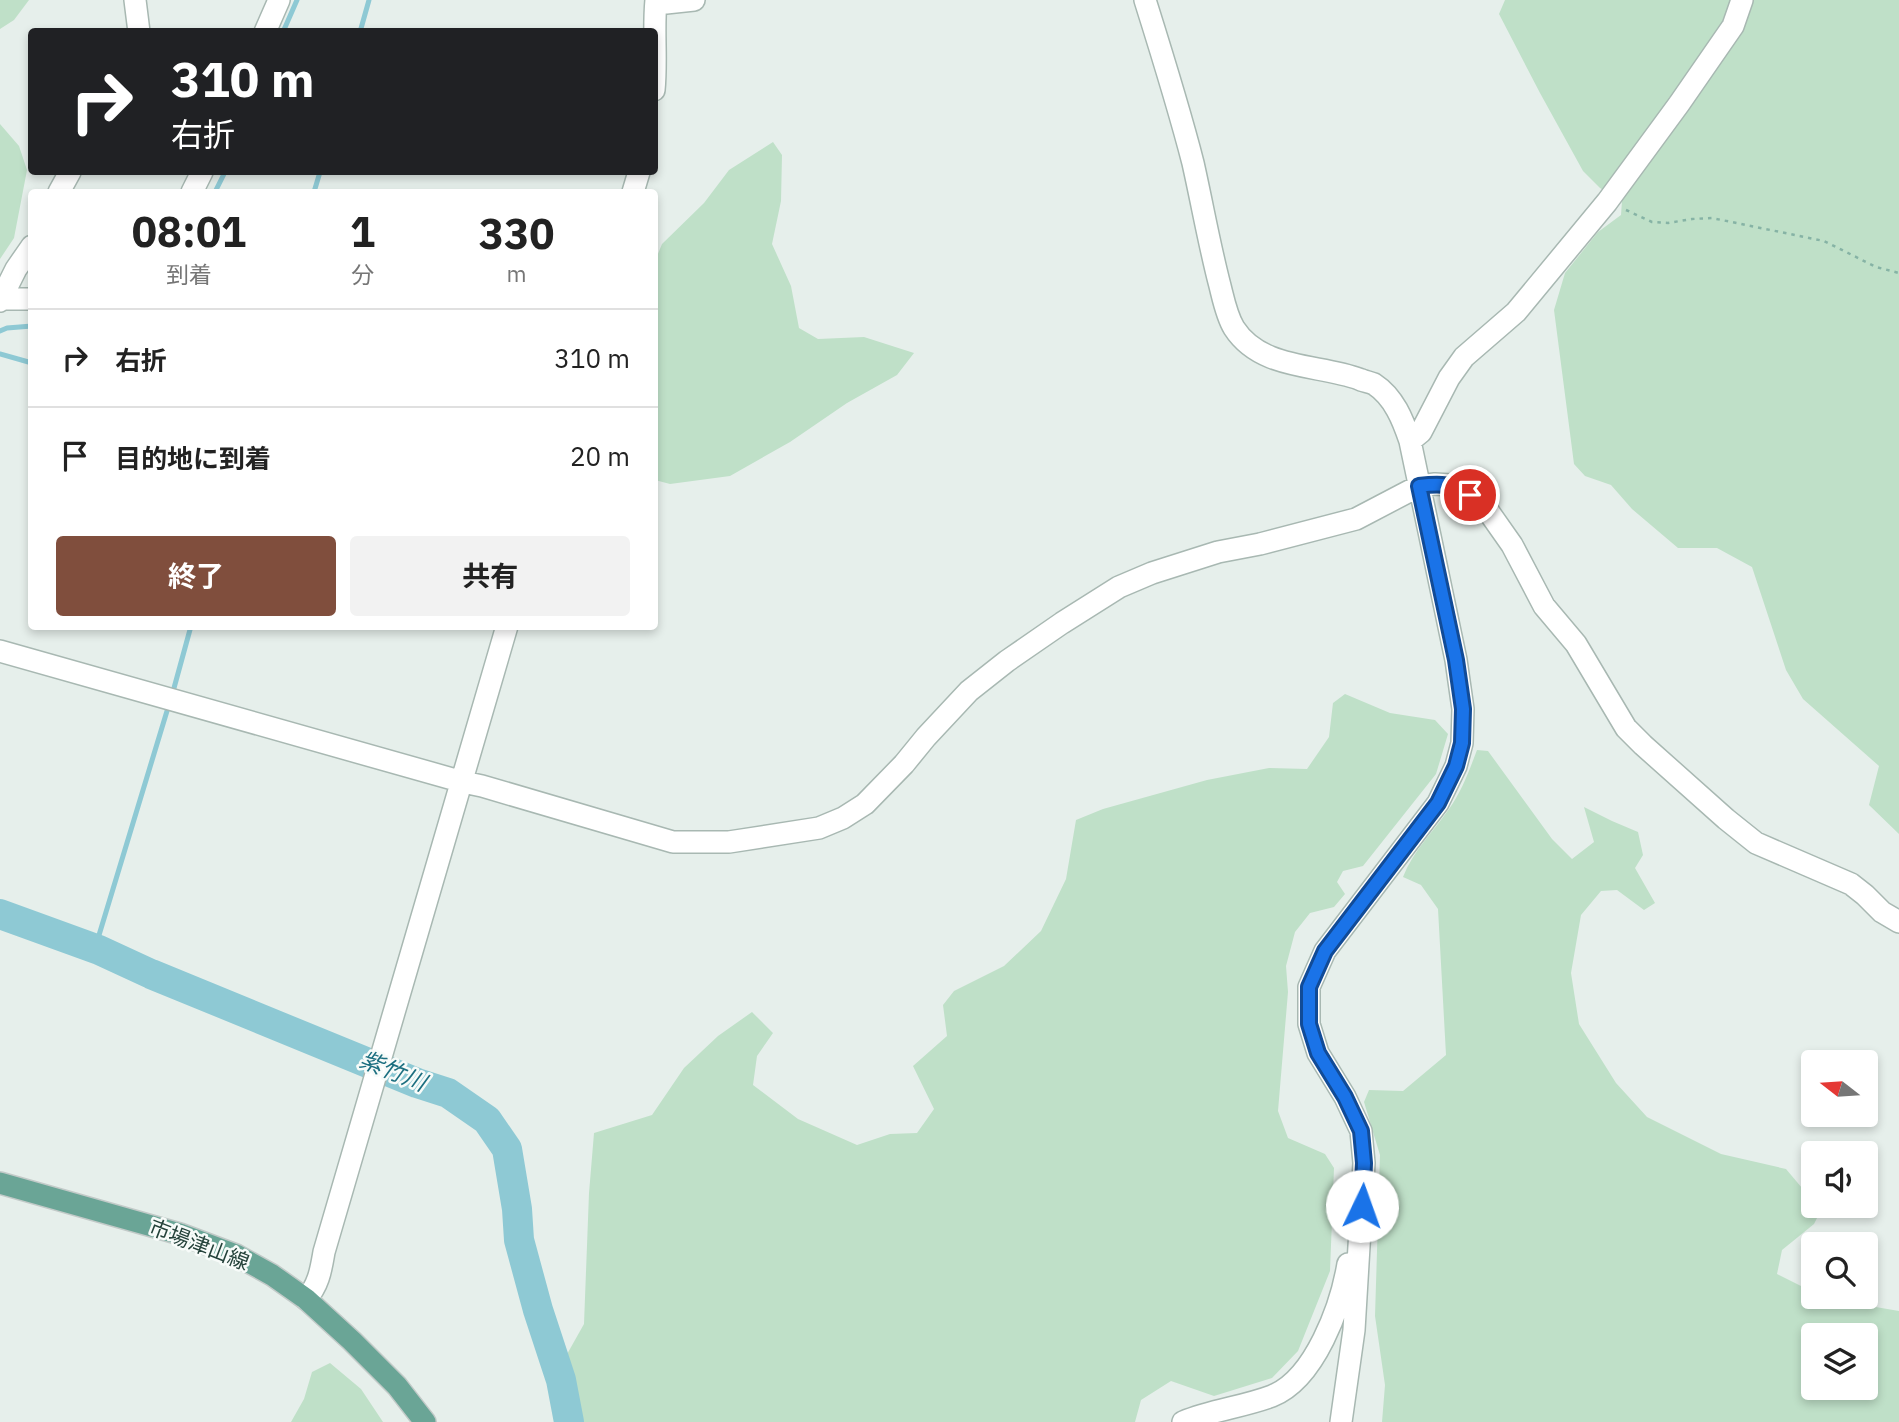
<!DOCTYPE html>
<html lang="ja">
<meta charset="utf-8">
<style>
:root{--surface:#fff;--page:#f2f2f2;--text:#222;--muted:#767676;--line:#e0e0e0;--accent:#804e3d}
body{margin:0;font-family:"IBM Plex Sans","Noto Sans JP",sans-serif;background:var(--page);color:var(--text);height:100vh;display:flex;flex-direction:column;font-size:26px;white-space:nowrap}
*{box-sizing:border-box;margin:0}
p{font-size:23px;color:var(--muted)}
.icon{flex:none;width:38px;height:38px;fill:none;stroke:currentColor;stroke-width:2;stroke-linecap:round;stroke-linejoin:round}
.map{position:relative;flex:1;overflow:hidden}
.drawer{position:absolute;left:28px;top:189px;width:630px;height:441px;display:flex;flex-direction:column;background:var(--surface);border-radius:7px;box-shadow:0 4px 10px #0003}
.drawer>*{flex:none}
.banner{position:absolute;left:28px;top:28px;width:630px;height:147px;border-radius:7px;box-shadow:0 4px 10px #0003;background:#202124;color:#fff;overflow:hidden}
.needle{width:46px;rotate:287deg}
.controls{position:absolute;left:1801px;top:1050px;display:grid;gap:14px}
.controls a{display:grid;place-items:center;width:77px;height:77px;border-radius:7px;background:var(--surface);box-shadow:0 4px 10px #0003;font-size:35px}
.pin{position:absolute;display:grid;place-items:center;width:60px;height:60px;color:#fff;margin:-30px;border:4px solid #fff;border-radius:50%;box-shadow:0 2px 7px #0007}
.me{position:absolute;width:77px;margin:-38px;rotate:3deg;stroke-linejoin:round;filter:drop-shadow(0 0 5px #0008)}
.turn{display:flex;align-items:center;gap:24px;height:147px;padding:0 28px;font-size:32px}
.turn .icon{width:91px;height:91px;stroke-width:2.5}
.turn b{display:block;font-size:49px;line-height:60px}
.eta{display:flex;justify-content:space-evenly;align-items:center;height:119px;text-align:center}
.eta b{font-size:42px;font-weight:700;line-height:49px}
.button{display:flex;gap:14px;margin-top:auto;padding:14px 28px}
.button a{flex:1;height:80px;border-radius:7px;background:var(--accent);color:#fff;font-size:28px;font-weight:700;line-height:80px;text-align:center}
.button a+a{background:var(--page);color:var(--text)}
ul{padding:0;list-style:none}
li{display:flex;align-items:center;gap:21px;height:98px;padding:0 28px;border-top:2px solid var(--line)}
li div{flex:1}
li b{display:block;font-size:26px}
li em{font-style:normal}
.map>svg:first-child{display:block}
.green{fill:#bfe0c8;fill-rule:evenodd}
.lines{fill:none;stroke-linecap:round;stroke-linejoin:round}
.stream{stroke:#8ec9d4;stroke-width:5}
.river{stroke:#8ec9d4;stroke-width:30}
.minor-casing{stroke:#a8b8b2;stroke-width:24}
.major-casing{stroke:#c2cac8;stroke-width:24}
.path{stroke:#86b3a5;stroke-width:2.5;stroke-dasharray:3.5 5;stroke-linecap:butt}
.minor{stroke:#fff;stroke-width:21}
.major{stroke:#6aa596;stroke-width:21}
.route-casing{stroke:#114b97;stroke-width:18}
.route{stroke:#1a73e8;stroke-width:12}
.labels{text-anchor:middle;stroke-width:5;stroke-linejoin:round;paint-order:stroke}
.street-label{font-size:21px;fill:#24423a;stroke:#f7fbf9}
.water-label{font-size:23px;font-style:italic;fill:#1c6f80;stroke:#f7fbf9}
</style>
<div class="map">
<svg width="1899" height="1422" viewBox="0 0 1899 1422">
<rect width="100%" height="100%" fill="#e6efeb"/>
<path class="green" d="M0 0H29L14 20 0 29Z
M1505 0H1899V834L1869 805 1879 766 1803 699 1786 670 1752 567 1717 548H1678L1632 509 1611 485 1585 476 1574 464 1554 310 1565 273 1598 232 1621 215 1622 201 1600 188 1583 171 1540 93 1499 14Z
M0 124 19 146 27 170 14 238 0 259Z
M773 142 782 155 781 201 772 244 791 286 799 328 818 339 864 337 914 353 897 375 847 403 790 442 730 476 670 484 655 480V261L662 244 704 203 729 170Z
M1345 694 1390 713 1435 720 1448 734 1436 774 1363 866 1343 871 1337 882 1345 894 1334 907 1310 913 1295 932 1286 966 1288 992 1278 1111 1288 1138 1325 1154 1334 1168 1330 1271 1298 1351 1272 1378 1214 1396 1171 1381 1141 1400 1135 1422H583L566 1356 584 1324 589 1193 594 1133 652 1115 684 1068 718 1036 752 1012 773 1033 757 1056 753 1085 798 1119 857 1145 890 1134 917 1133 934 1109 913 1066 947 1036 943 1005 954 991 1004 966 1041 931 1066 879 1076 820 1103 809 1207 780 1269 768 1307 769 1329 737 1333 703Z
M1477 750 1488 751 1552 839 1572 859 1594 842 1584 807 1612 821 1638 832 1643 855 1635 868 1655 903 1644 910 1617 890 1601 891 1581 915 1571 973 1579 1024 1616 1083 1647 1117 1721 1154 1786 1169 1813 1201V1206H1817L1821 1210 1814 1224 1782 1250 1777 1274 1813 1292V1297H1824L1829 1299 1899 1311V1422H1382L1385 1385 1375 1316 1380 1155 1364 1102 1369 1090 1403 1091 1446 1055 1438 909 1421 885 1403 877C1413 851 1433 832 1449 809 1462 791 1469 771 1477 750ZM1866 1335V1388H1813V1335Z
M330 1363 361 1389 383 1422H291L304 1399 312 1372Z"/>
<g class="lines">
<path class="stream" d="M283 32 297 0
M360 32 369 0
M215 192 225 172
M314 192 320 172
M0 331 7 328 32 326
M0 354 32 363
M174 688 191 626
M96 945 167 711"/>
<path class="river" d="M0 914 99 950 151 974 417 1083 448 1093 487 1120 507 1149 517 1209 519 1240 538 1310 561 1380 569 1422"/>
<defs>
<path id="minor" d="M135 0 139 32
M1145 0C1162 54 1179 108 1193 163 1202 203 1209 243 1219 282 1223 297 1226 315 1234 328 1261 370 1318 364 1359 379 1363 381 1369 382 1374 384 1394 397 1403 420 1410 441L1456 660 1463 709 1462 743 1456 766 1438 803 1325 951 1309 987V1024L1318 1053 1345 1097 1361 1131 1364 1163 1354 1330 1341 1422
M656 1 666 3 694 0
M265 32 279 0
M654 90C657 60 653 30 656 0
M59 192 70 172
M192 192 202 172
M633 192 639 172
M0 299H32
M0 301 16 269 32 246
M1410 441 1421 432 1449 378 1464 357 1516 312 1607 202 1679 104 1733 26 1742 0
M0 651 463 782 482 786 673 842H729L819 828 843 818 865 804 904 764 926 737 969 691 1007 661 1062 623 1119 587 1152 573 1218 552 1260 544 1356 519 1419 486 1435 484 1451 485 1470 495 1486 508 1512 545 1544 606 1576 644 1626 728 1643 745 1726 819 1756 843 1851 884 1865 895 1882 912 1899 922
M306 1299C319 1285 321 1269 324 1252L507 626
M1183 1422C1212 1410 1243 1407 1272 1396 1315 1379 1341 1306 1348 1264"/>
<path id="major" d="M0 1183 180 1234 236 1255 272 1275 306 1299 352 1341 397 1386 425 1422"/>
</defs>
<use href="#minor" class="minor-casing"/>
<use href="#major" class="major-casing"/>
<path class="path" d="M1626 210 1652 222 1668 223 1692 219 1712 218 1824 241 1876 267 1899 273"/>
<use href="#minor" class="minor"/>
<use href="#major" class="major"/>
</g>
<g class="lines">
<defs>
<path id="route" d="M1362 1206 1364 1163 1361 1131 1345 1097 1318 1053 1309 1024V987L1325 951 1438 803 1456 766 1462 743 1463 709 1456 660 1419 486C1442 483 1450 484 1470 495"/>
</defs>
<use href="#route" class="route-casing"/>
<use href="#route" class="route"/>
</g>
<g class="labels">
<g class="street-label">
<text transform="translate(199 1245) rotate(21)" y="7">市場津山線</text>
</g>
<g class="water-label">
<text transform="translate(393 1071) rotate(22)" y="8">紫竹川</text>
</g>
</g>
</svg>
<div class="controls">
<a><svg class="needle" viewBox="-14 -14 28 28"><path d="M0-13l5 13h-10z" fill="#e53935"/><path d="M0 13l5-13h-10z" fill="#767676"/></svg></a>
<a><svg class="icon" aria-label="sound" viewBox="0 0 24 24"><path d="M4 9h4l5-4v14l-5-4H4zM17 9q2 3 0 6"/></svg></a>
<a><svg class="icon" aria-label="search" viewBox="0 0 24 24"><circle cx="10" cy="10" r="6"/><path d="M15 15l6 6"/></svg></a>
<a><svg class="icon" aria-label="layers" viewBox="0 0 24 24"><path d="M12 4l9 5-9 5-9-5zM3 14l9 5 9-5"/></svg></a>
</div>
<div class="pin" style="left:1470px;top:495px;background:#d93025"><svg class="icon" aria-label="arrive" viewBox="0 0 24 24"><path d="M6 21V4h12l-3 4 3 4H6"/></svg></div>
<svg class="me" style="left:1362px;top:1206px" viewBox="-20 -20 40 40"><circle r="19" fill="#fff"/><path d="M0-13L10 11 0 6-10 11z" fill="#1a73e8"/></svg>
<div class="banner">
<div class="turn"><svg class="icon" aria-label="right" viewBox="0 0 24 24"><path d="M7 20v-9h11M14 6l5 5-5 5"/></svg><div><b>310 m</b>右折</div></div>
</div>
<section class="drawer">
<div class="eta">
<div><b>08:01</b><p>到着</p></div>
<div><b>1</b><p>分</p></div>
<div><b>330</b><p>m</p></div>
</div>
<ul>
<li><svg class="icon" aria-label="right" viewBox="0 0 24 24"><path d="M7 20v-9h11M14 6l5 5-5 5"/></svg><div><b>右折</b></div><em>310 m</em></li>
<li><svg class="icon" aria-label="arrive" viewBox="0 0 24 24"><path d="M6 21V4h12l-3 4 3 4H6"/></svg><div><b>目的地に到着</b></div><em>20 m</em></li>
</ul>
<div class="button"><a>終了</a><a>共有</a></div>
</section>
</div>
